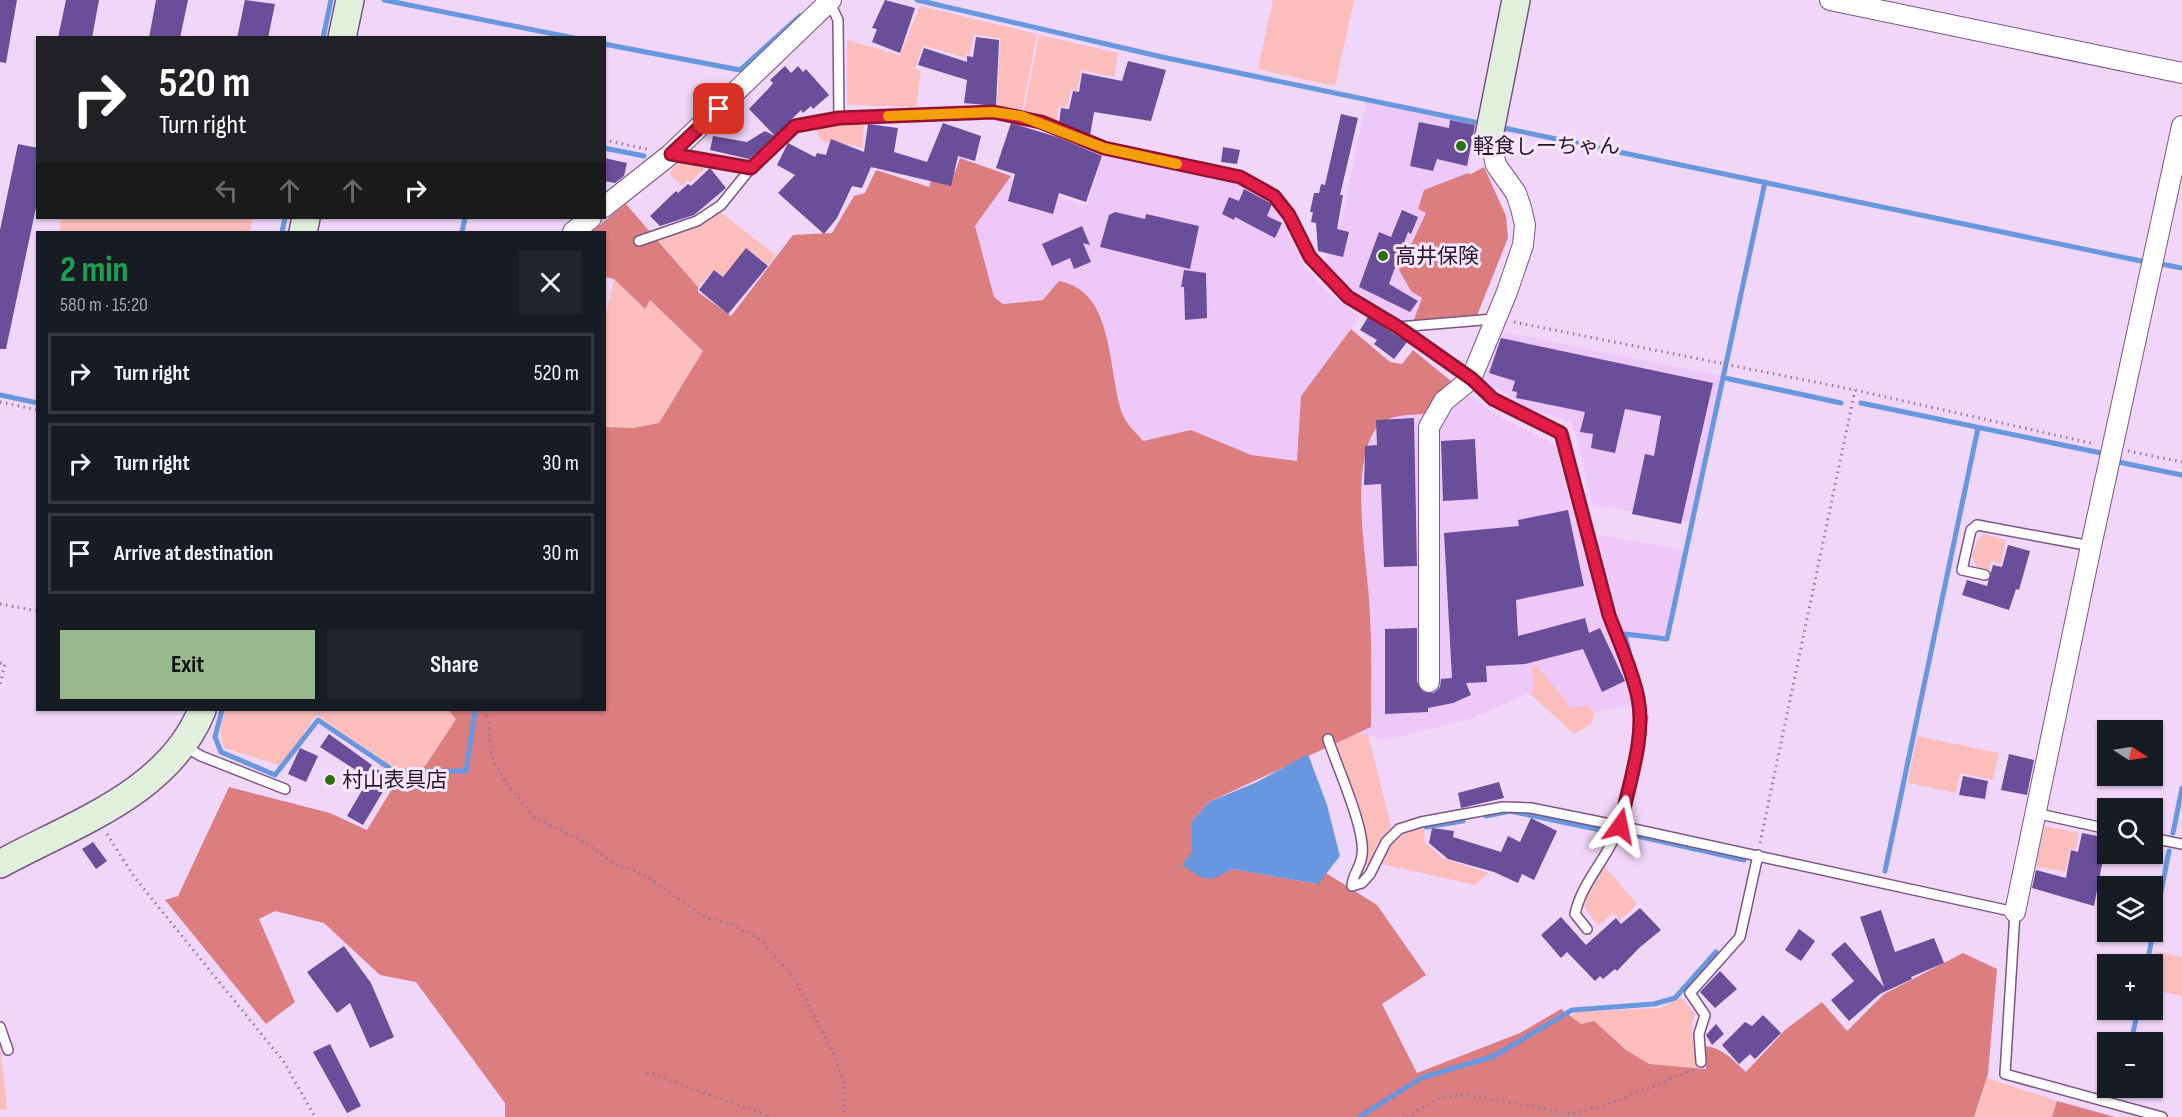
<!DOCTYPE html>
<meta charset="utf-8">
<style>
:root{--surface:#171b24;--page:#20242c;--text:#f1f3f6;--muted:#9ea1a6;--line:#363941;--accent:#99b88d}
body{margin:0;font-family:"Sofia Sans Condensed","Noto Sans JP",sans-serif;background:var(--page);color:var(--text);height:100vh;display:flex;flex-direction:column;font-size:22px;white-space:nowrap}
*{box-sizing:border-box;margin:0}
p{font-size:20px;color:var(--muted)}
.icon{flex:none;width:33px;height:33px;fill:none;stroke:currentColor;stroke-width:2;stroke-linecap:round;stroke-linejoin:round}
.map{position:relative;flex:1;overflow:hidden}
.sheet{position:absolute;left:36px;top:231px;width:570px;height:480px;display:flex;flex-direction:column;background:var(--surface);border-radius:0px;box-shadow:0 2px 4px #0004}
.sheet>*{flex:none}
.top-card{position:absolute;left:36px;top:36px;width:570px;height:183px;border-radius:0px;box-shadow:0 2px 4px #0004;background:#202124;color:#fff;overflow:hidden}
.needle{width:39px;rotate:102deg}
.buttons{position:absolute;left:2097px;top:720px;display:grid;gap:12px}
.buttons a{display:grid;place-items:center;width:66px;height:66px;border-radius:0px;background:var(--surface);box-shadow:0 2px 4px #0004;font-size:30px}
.pin{position:absolute;display:grid;place-items:center;width:51px;height:51px;color:#fff;margin:-26px;border-radius:12px;box-shadow:0 3px 9px #0006}
.me{position:absolute;width:66px;margin:-33px;rotate:12deg;stroke-linejoin:round;filter:drop-shadow(0 0 4px #0008)}
.turn{display:flex;align-items:center;gap:21px;height:126px;padding:0 24px;font-size:27px}
.turn .icon{width:78px;height:78px;stroke-width:2.5}
.turn b{display:block;font-size:42px;line-height:51px}
.lanes{display:flex;align-items:center;height:57px;padding:0 24px;background:#0003;justify-content:center;gap:30px;direction:ltr}
.lanes .off{opacity:.35}
.round{display:grid;place-items:center;flex:none;width:63px;height:63px;border-radius:0px;background:var(--page)}
.summary{display:flex;align-items:center;justify-content:space-between;height:102px;padding:0 24px}
h1{font-size:36px;font-weight:700;line-height:45px;color:#1e9e55}
.primary-button{display:flex;gap:12px;margin-top:auto;padding:12px 24px}
.primary-button a{flex:1;height:69px;border-radius:0px;background:var(--accent);color:#111;font-size:24px;font-weight:700;line-height:69px;text-align:center}
.primary-button a+a{background:var(--page);color:var(--text)}
ul{padding:0;list-style:none}
li{display:flex;align-items:center;gap:18px;height:81px;margin:0 12px 9px;padding:0 12px;border:3px solid var(--line);border-radius:0px}
li div{flex:1}
li b{display:block;font-size:22px}
li em{font-style:normal}
.map>svg:first-child{display:block}
.built{fill:#efc8fa}
.green{fill:#fcbdbd}
.forest{fill:#dc7d80}
.water{fill:#6897df}
.lines{fill:none;stroke-linecap:round;stroke-linejoin:round}
.stream{stroke:#6897df;stroke-width:5}
.building{fill:#694e99}
.lane-casing{stroke:#7c5587;stroke-width:12}
.street-casing{stroke:#7c5587;stroke-width:22}
.secondary-casing{stroke:#7c5587;stroke-width:30}
.path{stroke:#927d99;stroke-width:3;stroke-dasharray:1.5 4.5;stroke-linecap:butt}
.lane{stroke:#fff;stroke-width:9}
.street{stroke:#fff;stroke-width:20}
.secondary{stroke:#e1f0dc;stroke-width:27}
.route-casing{stroke:#92132f;stroke-width:15}
.route{stroke:#e11d48;stroke-width:10}
.slow{stroke:#f59e0b;stroke-width:10}
.poi-dot{fill:#2d710d;stroke:#f8e7fe;stroke-width:2}
.labels{text-anchor:middle;stroke-width:6;stroke-linejoin:round;paint-order:stroke}
.poi-label{font-size:21px;fill:#25152a;stroke:#f8e7fe;text-anchor:start}
</style>
<div class="map">
<svg width="2182" height="1117" viewBox="0 0 2182 1117">
<rect width="100%" height="100%" fill="#f0d6f8"/>
<path class="built" d="M1366 102 1477 125 1468 173 1423 191 1418 209 1426 213 1399 270 1411 291 1422 298 1413 323 1386 314 1340 284 1325 261 1328 257 1336 226H1340Z
M1104 153 1223 179 1251 187 1274 204 1303 264 1326 291 1360 317 1301 396 1298 461 1251 455 1191 430 1143 441 1123 416 1105 328 1043 300 1003 304 993 297 975 226 1008 181 1087 206Z
M1509 333 1721 376 1690 522 1592 504 1576 434 1570 422 1529 409 1485 380 1496 339Z
M1451 381 1496 415 1555 444 1606 628 1615 641 1632 696 1631 705 1594 713 1588 705 1571 708 1532 668 1534 691 1473 718 1388 740 1357 733 1371 726 1362 510 1365 453 1376 428 1398 415 1425 414Z
M1598 535 1685 550 1666 637 1623 633Z"/>
<path class="green" d="M1273 0H1354L1335 86 1258 69Z
M920 6 1037 34 1022 111 997 106 1000 38 974 35 970 54H967L966 58 923 45 915 69 921 71 916 107 847 105V40L900 55Z
M1039 35 1118 53 1114 77 1081 70 1077 91 1071 90 1067 107 1059 106 1056 122 1037 113 1024 111Z
M845 123 864 125 862 148 848 144 842 148 821 140 814 127Z
M679 163 705 168 690 183 688 180 682 186 669 173Z
M720 212 776 255 768 265 746 248 725 278 714 270 698 287 657 238 707 222Z
M62 218H253L250 232H59Z
M614 279 644 309 650 300 703 351 659 423 633 428 605 427V318Z
M1984 534 2006 540 2001 564 1991 561 1989 570 1977 567 1972 556 1978 539Z
M1536 665 1571 708 1588 705 1594 713 1591 724 1574 734 1529 693 1534 690 1532 667Z
M225 710H448L456 719 426 765 398 779 378 765 381 759 316 715 282 766 224 748 220 732Z
M1357 733 1368 735 1391 827 1377 844 1370 866 1365 865 1366 838 1332 743Z
M1917 736 1999 753 1993 780 1960 773 1956 793 1908 783Z
M2045 826 2079 833 2076 849H2070L2065 872 2036 866Z
M1424 828 1425 842 1442 858 1489 873 1475 885 1382 864C1389 843 1402 831 1424 828Z
M1605 867 1637 904 1620 920 1613 913 1598 926 1585 908 1586 898Z
M2155 951 2182 957V996L2153 990Z
M1681 997 1695 1014 1692 1024 1697 1068 1649 1064 1626 1050 1594 1021 1581 1024 1571 1016 1575 1012 1661 1008Z
M0 1044 7 1109 0 1110Z
M1987 1078 2057 1101 2052 1117H1974Z"/>
<path class="forest" d="M960 158 1011 176 975 226 994 297 1003 304 1043 300 1059 281C1116 291 1107 373 1123 415 1126 424 1137 433 1143 441L1191 430 1251 455 1297 461 1301 396 1351 329 1390 362 1402 364 1413 350 1451 381 1425 414C1408 415 1386 414 1375 430 1348 471 1369 568 1370 616 1372 653 1371 690 1371 727L1209 802 1192 821V852L1232 869 1317 884 1326 873 1377 905 1426 975 1382 1004 1417 1073 1520 1033 1561 1009 1581 1024 1594 1021 1626 1050 1649 1064 1706 1069 1705 1046C1723 1048 1733 1060 1746 1072L1785 1030 1822 1002 1847 1031 1884 994 1963 953 1997 969 1988 1074 1974 1117H505V1103L416 982 380 975 324 923 275 911 259 919 295 1002 266 1024 165 900 178 896 229 787 330 813 367 830 398 779 426 765 456 719 448 710H604L605 427 633 428 659 423 703 351 650 300 645 309 614 279 605 277 604 232H591L626 204 698 287V292L731 316 793 235 832 233 854 196 865 193 876 170 929 187 936 165 955 172Z
M1484 167 1506 216 1508 238 1476 318 1463 316 1413 322 1422 298 1411 291 1399 270 1426 213 1418 209 1424 190 1468 173 1471 174Z
M2057 1101 2115 1117H2052Z"/>
<path class="water" d="M1308 754 1327 805 1340 856 1318 884 1232 869C1206 884 1206 881 1182 865L1192 852V821L1209 802 1257 782Z"/>
<g class="lines">
<path class="stream" d="M384 0 574 38
M917 0 1162 57 1484 124
M323 38 331 0
M604 44 740 70 800 16
M1499 127 2141 261
M604 148 644 156
M282 232 285 218
M462 232 465 218
M2161 264 2182 268
M1725 378 1841 403
M0 395 38 403
M1861 403 2101 453
M2118 462 2182 475
M1632 665 1625 634 1667 639 1765 182
M222 710 215 737 221 752 275 775 318 720 394 771H466L475 711
M1642 736 1646 717
M1486 816 1510 811 1610 832
M1426 827 1463 821
M1624 833 1744 860
M2173 833 2182 788
M1885 871 1978 428
M2147 964 2169 851
M2131 1042 2138 1010
M2122 1091V1088
M1359 1117 1421 1078 1494 1056 1572 1010 1654 1004 1675 998 1716 952"/>
</g>
<path class="building" d="M0 0H17L6 63 0 62Z
M66 0H99L92 38H58Z
M156 0H188L180 38H149Z
M245 0 275 4 268 38H237Z
M885 0 915 8 900 53 872 42 877 29 872 28Z
M976 37 999 40 996 106 964 103 967 80 918 65 924 48 967 62V56L973 57Z
M1128 61 1166 70 1151 121 1094 112 1090 136 1059 123 1061 108 1069 109 1073 91 1079 92 1082 73 1122 81Z
M785 66 791 73 798 66 803 72 806 69 829 95 813 109 811 106 803 113 801 110 775 136 749 109 769 88 773 83 770 80Z
M1341 114 1358 118 1340 195H1343L1337 229 1349 232 1343 257 1318 251 1316 223 1311 222 1313 212H1310L1314 193H1319L1321 184 1325 185Z
M1450 120 1475 125 1467 166 1437 159 1433 171 1410 166 1419 122 1449 128Z
M943 123 981 136 975 161 958 156 951 186 871 167 862 188 852 186 837 218 824 234 778 193 795 175 777 165 788 143 815 157 817 153 826 155 831 139 864 152 868 124 898 128 894 152 927 162Z
M1011 123 1057 137 1102 156 1086 202 1059 193 1053 214 1008 201 1015 174 996 168Z
M765 131 775 136 749 159 710 150 713 136 747 142Z
M18 144 38 148V198L6 349H0V230Z
M1223 147 1240 150 1237 164 1221 162Z
M604 158 627 163 624 176 615 183 604 181Z
M710 168 726 188 694 215 660 226 650 216 676 191 678 193 688 184 691 186Z
M1244 189 1272 204 1267 216 1282 223 1275 238 1235 217 1234 220 1222 214 1229 197 1239 201Z
M1402 210 1418 217 1411 234 1408 232 1389 284 1418 301 1410 312 1359 287 1379 232 1391 237Z
M1115 212 1145 219 1146 214 1199 226 1190 269 1100 247 1109 215Z
M1082 226 1090 245 1083 243 1091 262 1074 269 1070 258 1052 266 1042 244Z
M746 248 768 266 728 314 699 290 714 270 723 277Z
M1184 270 1206 273 1207 318 1185 320 1184 287H1181Z
M1368 317 1407 342 1394 359 1374 344 1377 340 1360 330Z
M1501 338 1713 383 1681 524 1632 514 1645 454 1654 456 1661 416 1625 409 1615 453 1591 448 1593 434 1580 432 1585 412 1516 398 1517 392 1512 391 1515 381 1489 373Z
M1414 418 1417 566 1384 567 1381 484 1364 485 1365 446 1377 445 1376 420Z
M1475 439 1478 499 1443 501 1441 441Z
M1568 510 1584 586 1516 600 1518 636 1585 618 1589 633 1600 628 1625 681 1602 692 1583 649 1525 664 1486 666 1487 682 1466 683 1471 695 1453 703 1428 708V712L1385 714V629L1417 628V682L1423 692 1434 693 1440 687 1441 679 1452 678 1444 533 1519 526 1518 520Z
M2008 545 2030 551 2019 590 2016 589 2009 610 1962 595 1967 580 1987 586 1993 565 2002 567Z
M329 734 372 765 365 776 320 747Z
M300 748 318 756 306 782 288 774Z
M2009 754 2034 760 2027 795 2001 790Z
M375 768 391 778 363 825 347 816Z
M1963 776 1988 781 1985 799 1959 795Z
M1499 782 1504 798 1461 808 1458 793Z
M1531 818 1557 831 1534 880 1522 874 1518 883 1494 872 1448 859 1429 843 1432 828 1454 831 1453 837 1501 852 1508 836 1520 842Z
M2082 833 2107 838 2094 906 2032 888 2036 870 2066 878 2071 850 2078 852Z
M93 842 107 861 96 869 82 849Z
M1640 908 1661 930 1639 948 1617 971 1615 969 1603 979 1600 976 1595 981 1567 952 1561 958 1541 935 1561 917 1586 945 1616 918 1621 924Z
M1881 910 1895 952 1934 938 1944 963 1911 977 1912 979 1880 994 1849 1021 1831 1000 1854 981 1831 954 1845 942 1884 987 1860 917Z
M1799 929 1815 941 1801 961 1785 950Z
M344 946 371 983 394 1037 370 1048 350 1003 337 1013 307 972Z
M1720 971 1737 989 1715 1008 1700 992Z
M1763 1015 1781 1033 1755 1059 1750 1054 1739 1064 1722 1045 1745 1022 1752 1026Z
M1716 1024 1724 1034 1712 1045 1706 1035Z
M330 1044 361 1106 347 1113 313 1052Z"/>
<g class="lines">
<defs>
<path id="lane" d="M830 3 838 20 839 118 993 112 1021 116 1104 148 1241 177 1274 196 1289 215 1310 257 1348 297 1398 327 1471 379 1493 399 1561 433 1609 615C1619 642 1632 669 1638 698 1644 726 1630 797 1620 825 1609 857 1582 881 1575 914L1587 929
M671 154 751 168 795 126 839 118
M639 241 697 221 721 205 751 168
M1398 327 1494 319
M1985 575 1962 570 1971 530 1977 525 2091 546
M1328 739C1337 767 1366 829 1362 855 1361 867 1352 875 1352 886L1362 883 1370 874 1386 842 1399 829 1421 822 1503 807 1531 808 1620 826 2015 912 2005 1074 2162 1117
M184 746 201 756 285 789
M2035 813 2108 829
M2152 838 2182 844
M0 1027 8 1050
M1701 1062 1699 1034 1705 1015 1690 993 1740 937 1758 855"/>
<path id="street" d="M1830 0 2182 73
M604 207 671 154 831 0
M573 232 591 218
M1429 682V427L1444 401 1471 379 1507 292 1523 245 1525 225 1521 208 1516 193 1496 165 1489 136
M2015 912 2091 546 2182 126"/>
<path id="secondary" d="M342 38 350 0
M1489 136 1516 0
M303 232 306 218
M0 864C73 824 169 793 202 710"/>
</defs>
<use href="#lane" class="lane-casing"/>
<use href="#street" class="street-casing"/>
<use href="#secondary" class="secondary-casing"/>
<path class="path" d="M604 140 647 149
M1514 322 1855 390 2095 444
M0 402 38 410
M2128 451 2182 462
M0 604 38 611
M0 663 5 664 0 685
M487 710 492 757 505 781 534 817 584 842 618 866 642 873 705 917 733 925 757 937 793 975 834 1055 844 1083V1117
M107 834 135 878 284 1062 315 1117
M1760 843 1855 390
M647 1072 772 1117
M1407 1117 1441 1097 1470 1095 1573 1114 1619 1100 1693 1070"/>
<use href="#lane" class="lane"/>
<use href="#street" class="street"/>
<use href="#secondary" class="secondary"/>
</g>
<g class="lines">
<defs>
<path id="route" d="M719 109 671 154 751 168 795 126 839 118 993 112 1041 122 1104 148 1240 177 1274 196 1289 215 1310 257 1348 297 1398 327 1472 379 1493 399 1561 433 1609 615C1619 642 1632 669 1638 698 1646 738 1628 786 1620 826"/>
</defs>
<use href="#route" class="route-casing"/>
<use href="#route" class="route"/>
<path class="slow" d="M888 116 993 112 1021 116 1104 148 1177 164"/>
</g>
<g class="poi-dot">
<circle cx="1461" cy="146" r="6"/>
<circle cx="1383" cy="256" r="6"/>
<circle cx="330" cy="780" r="6"/>
</g>
<g class="labels">
<g class="poi-label">
<text x="1473" y="153">軽食しーちゃん</text>
<text x="1395" y="263">高井保険</text>
<text x="342" y="787">村山表具店</text>
</g>
</g>
</svg>
<div class="buttons">
<a><svg class="needle" viewBox="-14 -14 28 28"><path d="M0-13l5 13h-10z" fill="#e53935"/><path d="M0 13l5-13h-10z" fill="#9ea1a6"/></svg></a>
<a><svg class="icon" aria-label="search" viewBox="0 0 24 24"><circle cx="10" cy="10" r="6"/><path d="M15 15l6 6"/></svg></a>
<a><svg class="icon" aria-label="layers" viewBox="0 0 24 24"><path d="M12 4l9 5-9 5-9-5zM3 14l9 5 9-5"/></svg></a>
<a>+</a>
<a>−</a>
</div>
<div class="pin" style="left:719px;top:109px;background:#d93025"><svg class="icon" aria-label="arrive" viewBox="0 0 24 24"><path d="M6 21V4h12l-3 4 3 4H6"/></svg></div>
<svg class="me" style="left:1620px;top:826px" viewBox="-20 -20 40 40"><path d="M0-17L14 15 0 8-14 15z" fill="#e11d48" stroke="#fff" stroke-width="4"/></svg>
<div class="top-card">
<div class="turn"><svg class="icon" aria-label="right" viewBox="0 0 24 24"><path d="M7 20v-9h11M14 6l5 5-5 5"/></svg><div><b>520 m</b>Turn right</div></div>
<div class="lanes"><svg class="icon off" aria-label="left" viewBox="0 0 24 24"><path d="M17 20v-9H6M10 6l-5 5 5 5"/></svg><svg class="icon off" aria-label="ahead" viewBox="0 0 24 24"><path d="M12 20V5M6 11l6-6 6 6"/></svg><svg class="icon off" aria-label="ahead" viewBox="0 0 24 24"><path d="M12 20V5M6 11l6-6 6 6"/></svg><svg class="icon" aria-label="right" viewBox="0 0 24 24"><path d="M7 20v-9h11M14 6l5 5-5 5"/></svg></div>
</div>
<section class="sheet">
<div class="summary"><div><h1>2 min</h1><p>580 m · 15:20</p></div><a class="round"><svg class="icon" aria-label="close" viewBox="0 0 24 24"><path d="M6 6l12 12M18 6L6 18"/></svg></a></div>
<ul>
<li><svg class="icon" aria-label="right" viewBox="0 0 24 24"><path d="M7 20v-9h11M14 6l5 5-5 5"/></svg><div><b>Turn right</b></div><em>520 m</em></li>
<li><svg class="icon" aria-label="right" viewBox="0 0 24 24"><path d="M7 20v-9h11M14 6l5 5-5 5"/></svg><div><b>Turn right</b></div><em>30 m</em></li>
<li><svg class="icon" aria-label="arrive" viewBox="0 0 24 24"><path d="M6 21V4h12l-3 4 3 4H6"/></svg><div><b>Arrive at destination</b></div><em>30 m</em></li>
</ul>
<div class="primary-button"><a>Exit</a><a>Share</a></div>
</section>
</div>
